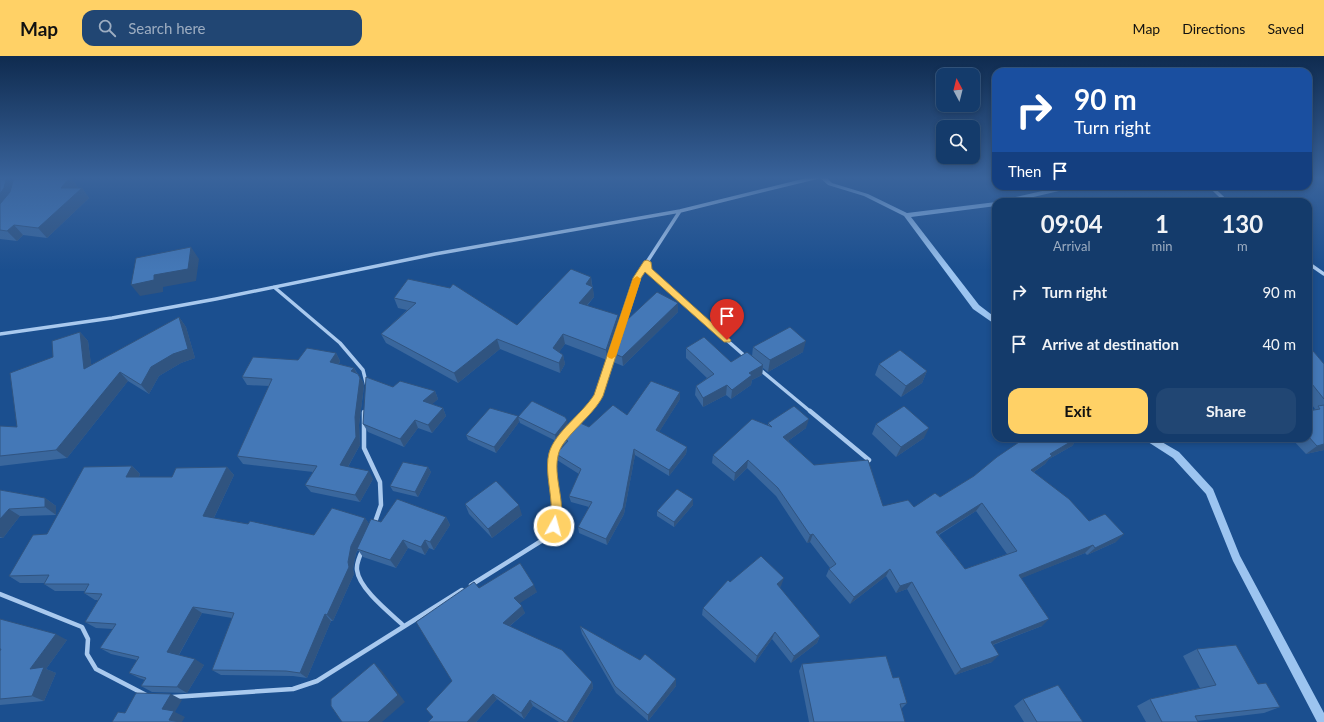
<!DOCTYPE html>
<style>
:root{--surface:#143b6b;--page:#214673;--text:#f1f3f6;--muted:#9dadc1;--line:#33557e;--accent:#ffd166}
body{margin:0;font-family:Lato,sans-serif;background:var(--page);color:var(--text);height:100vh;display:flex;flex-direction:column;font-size:15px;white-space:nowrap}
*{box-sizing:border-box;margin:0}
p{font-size:13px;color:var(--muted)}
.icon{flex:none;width:22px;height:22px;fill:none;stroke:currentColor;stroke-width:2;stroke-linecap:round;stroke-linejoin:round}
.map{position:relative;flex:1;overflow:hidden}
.panel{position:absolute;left:992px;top:142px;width:320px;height:244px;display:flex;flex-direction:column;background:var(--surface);border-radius:12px;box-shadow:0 2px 6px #0003,0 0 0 1px var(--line)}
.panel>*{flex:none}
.top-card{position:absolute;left:992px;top:12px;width:320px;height:122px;border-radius:12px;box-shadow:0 2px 6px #0003,0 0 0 1px var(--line);background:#1a4fa0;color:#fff;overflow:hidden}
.needle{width:26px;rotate:353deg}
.buttons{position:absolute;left:936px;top:12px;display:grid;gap:8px}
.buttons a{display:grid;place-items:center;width:44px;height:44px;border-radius:8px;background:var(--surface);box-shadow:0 2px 6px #0003,0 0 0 1px var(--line);font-size:20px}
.pin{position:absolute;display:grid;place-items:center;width:34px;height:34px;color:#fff;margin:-41px -17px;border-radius:50% 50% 50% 0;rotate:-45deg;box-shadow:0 0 4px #0007}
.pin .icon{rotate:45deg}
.me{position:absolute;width:44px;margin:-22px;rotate:7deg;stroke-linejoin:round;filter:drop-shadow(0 0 3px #0008)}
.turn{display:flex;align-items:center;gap:14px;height:84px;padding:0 16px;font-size:18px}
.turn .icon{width:52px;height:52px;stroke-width:2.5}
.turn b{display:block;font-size:28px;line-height:34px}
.then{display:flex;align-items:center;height:38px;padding:0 16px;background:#0003;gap:8px;font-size:15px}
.eta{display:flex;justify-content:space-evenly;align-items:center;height:68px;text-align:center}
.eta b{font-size:24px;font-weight:700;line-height:28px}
.action{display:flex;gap:8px;margin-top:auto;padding:8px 16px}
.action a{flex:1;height:46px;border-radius:12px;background:var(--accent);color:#111;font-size:16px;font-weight:700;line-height:46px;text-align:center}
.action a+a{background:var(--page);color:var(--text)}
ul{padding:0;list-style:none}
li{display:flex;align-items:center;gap:12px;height:52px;padding:0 16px}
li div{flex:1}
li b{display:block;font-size:15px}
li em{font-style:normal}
header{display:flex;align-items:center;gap:24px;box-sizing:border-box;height:56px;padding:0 20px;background:var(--accent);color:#111}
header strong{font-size:19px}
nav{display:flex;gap:22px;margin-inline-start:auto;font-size:14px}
.search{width:280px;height:36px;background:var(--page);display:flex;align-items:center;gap:10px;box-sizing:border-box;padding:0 14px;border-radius:12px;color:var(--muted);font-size:15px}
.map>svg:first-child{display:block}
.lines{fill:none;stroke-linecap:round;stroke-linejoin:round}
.stream{fill:#9cc4f0;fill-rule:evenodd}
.minor-far1{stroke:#a9c9ee;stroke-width:3.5}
.minor{stroke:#a9c9ee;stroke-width:4.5}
.wall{fill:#3a679d;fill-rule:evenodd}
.shaded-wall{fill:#305480}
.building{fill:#4478b7;stroke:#305480;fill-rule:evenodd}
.route{fill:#ffd166;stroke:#a68842}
.slow{fill:#f59e0b}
</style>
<header>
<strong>Map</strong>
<div class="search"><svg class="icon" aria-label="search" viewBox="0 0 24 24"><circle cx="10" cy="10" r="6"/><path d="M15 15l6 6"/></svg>Search here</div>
<nav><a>Map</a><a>Directions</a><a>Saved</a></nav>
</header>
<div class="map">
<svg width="1324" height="666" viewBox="0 0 1324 666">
<rect width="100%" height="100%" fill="#1b4f8f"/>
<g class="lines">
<path class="stream" d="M819 121H826L832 127 868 138 907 157 996 146V150L911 161 979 249 996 262V269L973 253 904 160 864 140 828 129Z
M1064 130H1075L1072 132 1012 146H1000L1003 144Z
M1144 382H1155L1179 396 1213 433 1240 500 1324 657V666H1317L1233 505 1206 438 1173 402 1145 384Z"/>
<path class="minor-far1" d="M1210 130 1227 146
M680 155 647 206 648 215 746 301
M1308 207 1324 218
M274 231 340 287 363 314 367 330
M0 278 112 262 216 243 435 198 680 155 818 121
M758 312 811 356
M587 356 599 340 637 222 647 206"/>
<path class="minor" d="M810 355 869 404
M364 356V392L380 426 381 449 374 469
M575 369 588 355
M363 493C360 499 356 507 357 514 359 533 390 557 404 570
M471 529 546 482C566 455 548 430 554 401 555 392 560 386 565 379
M0 538 82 571 88 583 87 598 96 613 146 639
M173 641 293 633 317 625 462 534"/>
</g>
<path class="wall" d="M0 121H7L12 127 14 121H70L78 131V132H82L89 142 47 182 23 179 17 185 0 183Z
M591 221 594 241 587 250 618 269 607 304 565 288 559 296 563 299 565 308 560 317 500 293 458 327 386 287 381 278 407 254 398 252 394 242 517 269Z
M678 256 623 310 613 306V297L627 264Z
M179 261 186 271 195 302 181 307 159 320 149 338 128 325 67 402 0 410V370L17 371 53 301 80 276 88 285 91 309Z
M1308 289 1324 308V394L1306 398 1291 382H1308V355L1313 354 1315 353 1308 344Z
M753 291 803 296 768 316 763 312 762 319 752 324 751 329 731 343 726 339 703 351 695 339 696 330 707 322 686 302V292L731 306 752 300Z
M336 297 340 305 339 308 354 312 363 326 364 330 359 369 360 389 348 411 373 423 360 446 311 436 305 429 313 416 243 408 237 400 269 330 247 329 242 321 298 304Z
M879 308 927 315 922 327 901 341 875 319Z
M393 331 435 335 438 343 432 348 443 352 446 360 432 377 418 372 404 391 368 376 363 368Z
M680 343 659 376 687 391 686 398 669 420 635 399 624 458 607 489 579 477 578 471 589 451 571 446 569 440 579 418 557 404 556 398 564 389 563 388 561 382 589 371Z
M518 360 519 366 496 397 468 384 466 379Z
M518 361 568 370 556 385 520 367Z
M768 367 806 372 788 385 814 409 883 450 914 451 940 441 974 420 1025 382H1078L1072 390 1049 403 1045 408 1034 416 1089 465 1116 486 1087 499 1085 497 1021 522 1042 570 993 589 992 606 955 619 907 533 896 537 886 520 850 548 826 520 829 513 830 512 810 486 807 487 776 440 747 412 734 425 712 407 713 399 768 369ZM976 455 1007 498 965 513 939 479Z
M876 368 924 382 896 401 872 378Z
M132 410 140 418 139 421H172L227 411 234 419 214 462 314 479 365 462 369 468 381 466 446 461 450 469 434 494 429 492 425 499 408 492 396 512 363 501 358 494 356 497 353 513 354 518 333 565H331L307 622 293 620 221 619 212 614 232 562 202 557 179 599 204 609 187 637 152 636 141 630 145 624 139 622 129 617 137 604 111 598 100 592 113 573 96 572 85 566 98 544H95L84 537 86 535H55L44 528 45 527H20L9 520 47 478Z
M428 411 431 416 418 441 393 435 390 430Z
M0 434 45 442 56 450V459L20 460 3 482H0Z
M693 443V449L674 471 657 460V455Z
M465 448 522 459 492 482 469 458Z
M730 526 781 530 779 531 820 580 817 587 791 607 772 583 755 607 702 559 703 552Z
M479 532 537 536 519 547 525 557 510 570 592 626 593 632 572 666H559L533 650 524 663 497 643 476 666H428L433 661 452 625Z
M0 563 67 584 46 613 56 617 44 645 0 649Z
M580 570 676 630 648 665 616 637 582 578Z
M1197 593 1258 628 1280 651 1264 657 1197 665 1198 666H1146L1137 650 1150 643 1200 632 1183 600Z
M802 608 893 622 907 647 901 653 905 666H809L799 615Z
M1023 643 1083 666H1024L1014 650Z"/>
<path class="shaded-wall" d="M7 121 16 131 0 159V138Z
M70 121 78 131 69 142 61 132Z
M82 132 89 142 47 182 38 172Z
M14 169 23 179 17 185 7 175Z
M191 191 199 203 196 225 163 231V236L140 240 131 229 154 219Z
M591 221 592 231 586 228Z
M593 231 594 241 580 257 579 247Z
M678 247V256L623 310 622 301Z
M618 259V269L607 304 606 294Z
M179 261 186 271 195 302 181 307 159 320 149 338 141 329Z
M80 276 88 285 93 322 84 313Z
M563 278 565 288 555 302 553 292Z
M497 283 500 293 458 327 454 317Z
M806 285 803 296 768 316 770 304Z
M336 297 340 305 335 314 330 306Z
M563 299 565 308 560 317 559 307Z
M763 309 762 319 752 324 751 329 731 343 732 334 749 317Z
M354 312 358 320 351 315Z
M927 315 922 327 901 341 906 330Z
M120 316 128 325 67 402 56 394Z
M358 318 363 326 364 330 359 369 360 389 345 416 340 409 355 361Z
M727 329 726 339 703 351V342Z
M435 335 438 343 427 353 423 345Z
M680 336V343L656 381V374Z
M443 352 446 360 432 377 428 369Z
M518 360 519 366 496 397 494 391Z
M809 363 806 372 781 390 783 381Z
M415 364 418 372 404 391 400 383Z
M567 364 568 370 556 385 555 379Z
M929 372 924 382 896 401 901 391Z
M1077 382H1078L1072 390 1049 403 1045 408 1025 422 1031 414 1050 398Z
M1324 388V394L1306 398 1317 390Z
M687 391 686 398 669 420V414Z
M634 393 635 399 624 458 607 489 606 483Z
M748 404 747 412 734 425 735 417Z
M132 410 140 418 135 429 126 421Z
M227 411 234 419 211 468 203 460Z
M428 411 431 416 418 441 415 436Z
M369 415 373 423 360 446 355 439Z
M45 442 56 450V459L45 451Z
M693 443V449L674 471V466Z
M982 447 976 455 931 483 936 476Z
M519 449 522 459 492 482 488 473Z
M9 453 20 460 3 482 0 481V463Z
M446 461 450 469 434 494 430 486Z
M365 462 370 469 356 497 353 513 354 518 333 565 327 559 348 506 351 490Z
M813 478 810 486 807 487 810 479Z
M1124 478 1116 486 1087 499 1095 492Z
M403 484 408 492 396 512 390 504Z
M425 484 429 492 425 499 421 491Z
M1093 489 1085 497 1012 526 1019 519Z
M890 513 886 520 850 548 854 541Z
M784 522 781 530 774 536 777 528Z
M912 526 907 533 896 537 900 530Z
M534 529 537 536 517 549 514 542Z
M522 550 525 557 506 573 503 567Z
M193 551 202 557 177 602 167 596Z
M325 558 331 565 307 622 300 617Z
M1049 563 1042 570 984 592 991 586Z
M775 576 772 583 755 607 757 600Z
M56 578 67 584 46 613 56 617 44 645 32 640 30 613Z
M820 580 817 587 791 607 794 600Z
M999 599 992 606 955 619 961 613Z
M195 603 204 609 187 637 177 631Z
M374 607 382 615 405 646 382 666H368Z
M676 623V630L648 665V659Z
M592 626 593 632 572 666H567Z
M171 638 182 644 175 656 185 661 182 666H172L169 664 162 653Z
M493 638 497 643 476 666H467Z
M530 644 533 650 524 663 521 657Z"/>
<path class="building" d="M0 121H7L4 132 0 138Z
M14 121H70L61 132H82L38 172 14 169 7 175 0 174V148L10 136Z
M191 191 188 213 154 219V224L131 229 136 202Z
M571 213 591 221 586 228 593 231 579 247 618 259 606 294 563 278 553 292 563 299 559 307 497 283 454 317 381 278 416 247 394 242 408 223 450 232 453 228 517 269Z
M657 236 678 247 622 301 613 297 624 262 627 264Z
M179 261 188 293 173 298 151 311 141 329 120 316 56 394 0 400V370L17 371 10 317 53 301 52 285 80 276 84 313Z
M790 271 806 285 770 304 753 291Z
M704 281 731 306 747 296 763 309 749 317 752 319 732 334 727 329 703 342 696 330 714 318 686 292Z
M1308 289 1324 308V343L1308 323Z
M307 292 336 297 330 306 354 312 351 315 358 318 360 322 355 361 356 381 340 409 369 415 355 439 305 429 317 410 237 400 272 323 242 321 253 301 298 304Z
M900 294 927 315 906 330 879 308Z
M366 321 393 331 400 325 435 335 423 345 443 352 428 369 415 364 400 383 363 368Z
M651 325 680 336 656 374 687 391 669 414 634 393 623 452 606 483 578 471 592 446 569 440 581 413 556 398 568 385 561 382 576 365 589 371 613 349 627 359Z
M532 345 565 361 567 364 555 379 518 361Z
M1324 349V388L1317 390 1308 380V355L1320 353 1318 350Z
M794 350 809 363 783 381 814 409 868 404 883 450 908 444 914 451 935 437 940 441 974 420 997 401 1025 382H1077L1050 398 1052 400 1031 414 1069 443 1089 465 1105 458 1124 478 1095 492 1093 489 1019 519 1049 563 991 586 999 599 961 613 912 526 900 530 890 513 854 541 829 513 836 508 813 478 810 479 778 432 748 404 735 417 713 399 752 363 772 371 768 367ZM982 447 1017 495 965 513 936 476Z
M904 350 929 372 901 391 876 368Z
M490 352 518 360 494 391 466 379Z
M403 406 428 411 415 436 390 430Z
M132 410 126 421H172L176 412 227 411 203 460 248 468 250 465 314 479 332 452 365 462 351 490 348 506 349 511 327 559 325 558 300 617 286 615 212 614 234 557 193 551 167 596 195 603 177 631 141 630 146 622 129 617 139 601 100 592 116 568 85 566 102 538 84 537 89 528H44L49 519 9 520 33 479 47 478 84 411Z
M496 425 519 449 488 473 465 448Z
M677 433 693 443 674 466 657 455Z
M0 434 45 442V451L9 453 0 463Z
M397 443 446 461 430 486 425 484 421 491 403 484 390 504 357 493 371 463 381 466Z
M761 500 784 522 777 528 820 580 794 600 775 576 757 600 703 552 728 524 730 526Z
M520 507 534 529 514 542 522 550 503 567 562 594 592 626 567 666H565L530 644 521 657 493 638 467 666H428L433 661 426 653 452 625 416 566 474 526 479 532Z
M0 563 56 578 30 613 44 611 32 640 0 643V595L1 593H0Z
M580 570 640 604 645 598 676 623 648 659 615 630Z
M1236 589 1258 628 1266 627 1280 651 1195 660 1198 666H1162L1150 643 1216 629 1197 593Z
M886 600 893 622 899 621 907 647 900 648 905 666H814L802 608Z
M374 607 398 639 368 666H342L331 650V643Z
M1058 629 1083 666H1037L1023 643Z
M136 637 171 638 162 653 174 655 169 664 180 666H112L118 656 125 657Z"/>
<linearGradient id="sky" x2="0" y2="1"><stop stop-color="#0f2b4f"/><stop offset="0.57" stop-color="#39639b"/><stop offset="1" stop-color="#39639b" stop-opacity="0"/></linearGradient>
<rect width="1324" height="214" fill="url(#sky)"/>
<path class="route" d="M647 204 651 206 652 213 731 284 730 286H724L645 216 641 222 603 340C593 360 565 379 559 396 551 421 569 449 558 474L554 475 551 474C548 468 552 454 551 446 550 431 545 412 549 397 555 376 582 358 594 339L633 222 644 205Z"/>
<path class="slow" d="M637 220 641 223 616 300 612 303 609 302 607 300 633 223Z"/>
</svg>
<div class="buttons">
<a><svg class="needle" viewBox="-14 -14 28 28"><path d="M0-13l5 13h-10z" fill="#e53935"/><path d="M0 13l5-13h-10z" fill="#9dadc1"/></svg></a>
<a><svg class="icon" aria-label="search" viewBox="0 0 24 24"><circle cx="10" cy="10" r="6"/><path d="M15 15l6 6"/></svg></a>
</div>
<div class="pin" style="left:727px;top:284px;background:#d93025"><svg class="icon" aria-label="arrive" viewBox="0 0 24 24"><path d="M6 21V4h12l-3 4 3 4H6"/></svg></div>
<svg class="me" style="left:554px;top:470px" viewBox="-20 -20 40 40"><circle r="17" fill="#ffd166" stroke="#fff" stroke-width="3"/><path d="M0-11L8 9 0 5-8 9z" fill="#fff"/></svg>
<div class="top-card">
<div class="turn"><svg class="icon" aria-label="right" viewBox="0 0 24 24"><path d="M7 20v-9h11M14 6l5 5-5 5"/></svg><div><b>90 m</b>Turn right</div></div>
<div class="then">Then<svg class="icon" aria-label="arrive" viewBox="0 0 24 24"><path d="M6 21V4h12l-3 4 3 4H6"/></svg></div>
</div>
<section class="panel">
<div class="eta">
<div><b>09:04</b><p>Arrival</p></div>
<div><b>1</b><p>min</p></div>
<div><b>130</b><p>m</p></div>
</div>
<ul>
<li><svg class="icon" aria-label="right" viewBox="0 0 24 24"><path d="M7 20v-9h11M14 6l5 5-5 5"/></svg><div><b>Turn right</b></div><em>90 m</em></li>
<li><svg class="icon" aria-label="arrive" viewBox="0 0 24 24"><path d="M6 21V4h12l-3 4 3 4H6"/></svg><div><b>Arrive at destination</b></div><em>40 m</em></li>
</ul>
<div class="action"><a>Exit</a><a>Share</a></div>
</section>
</div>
